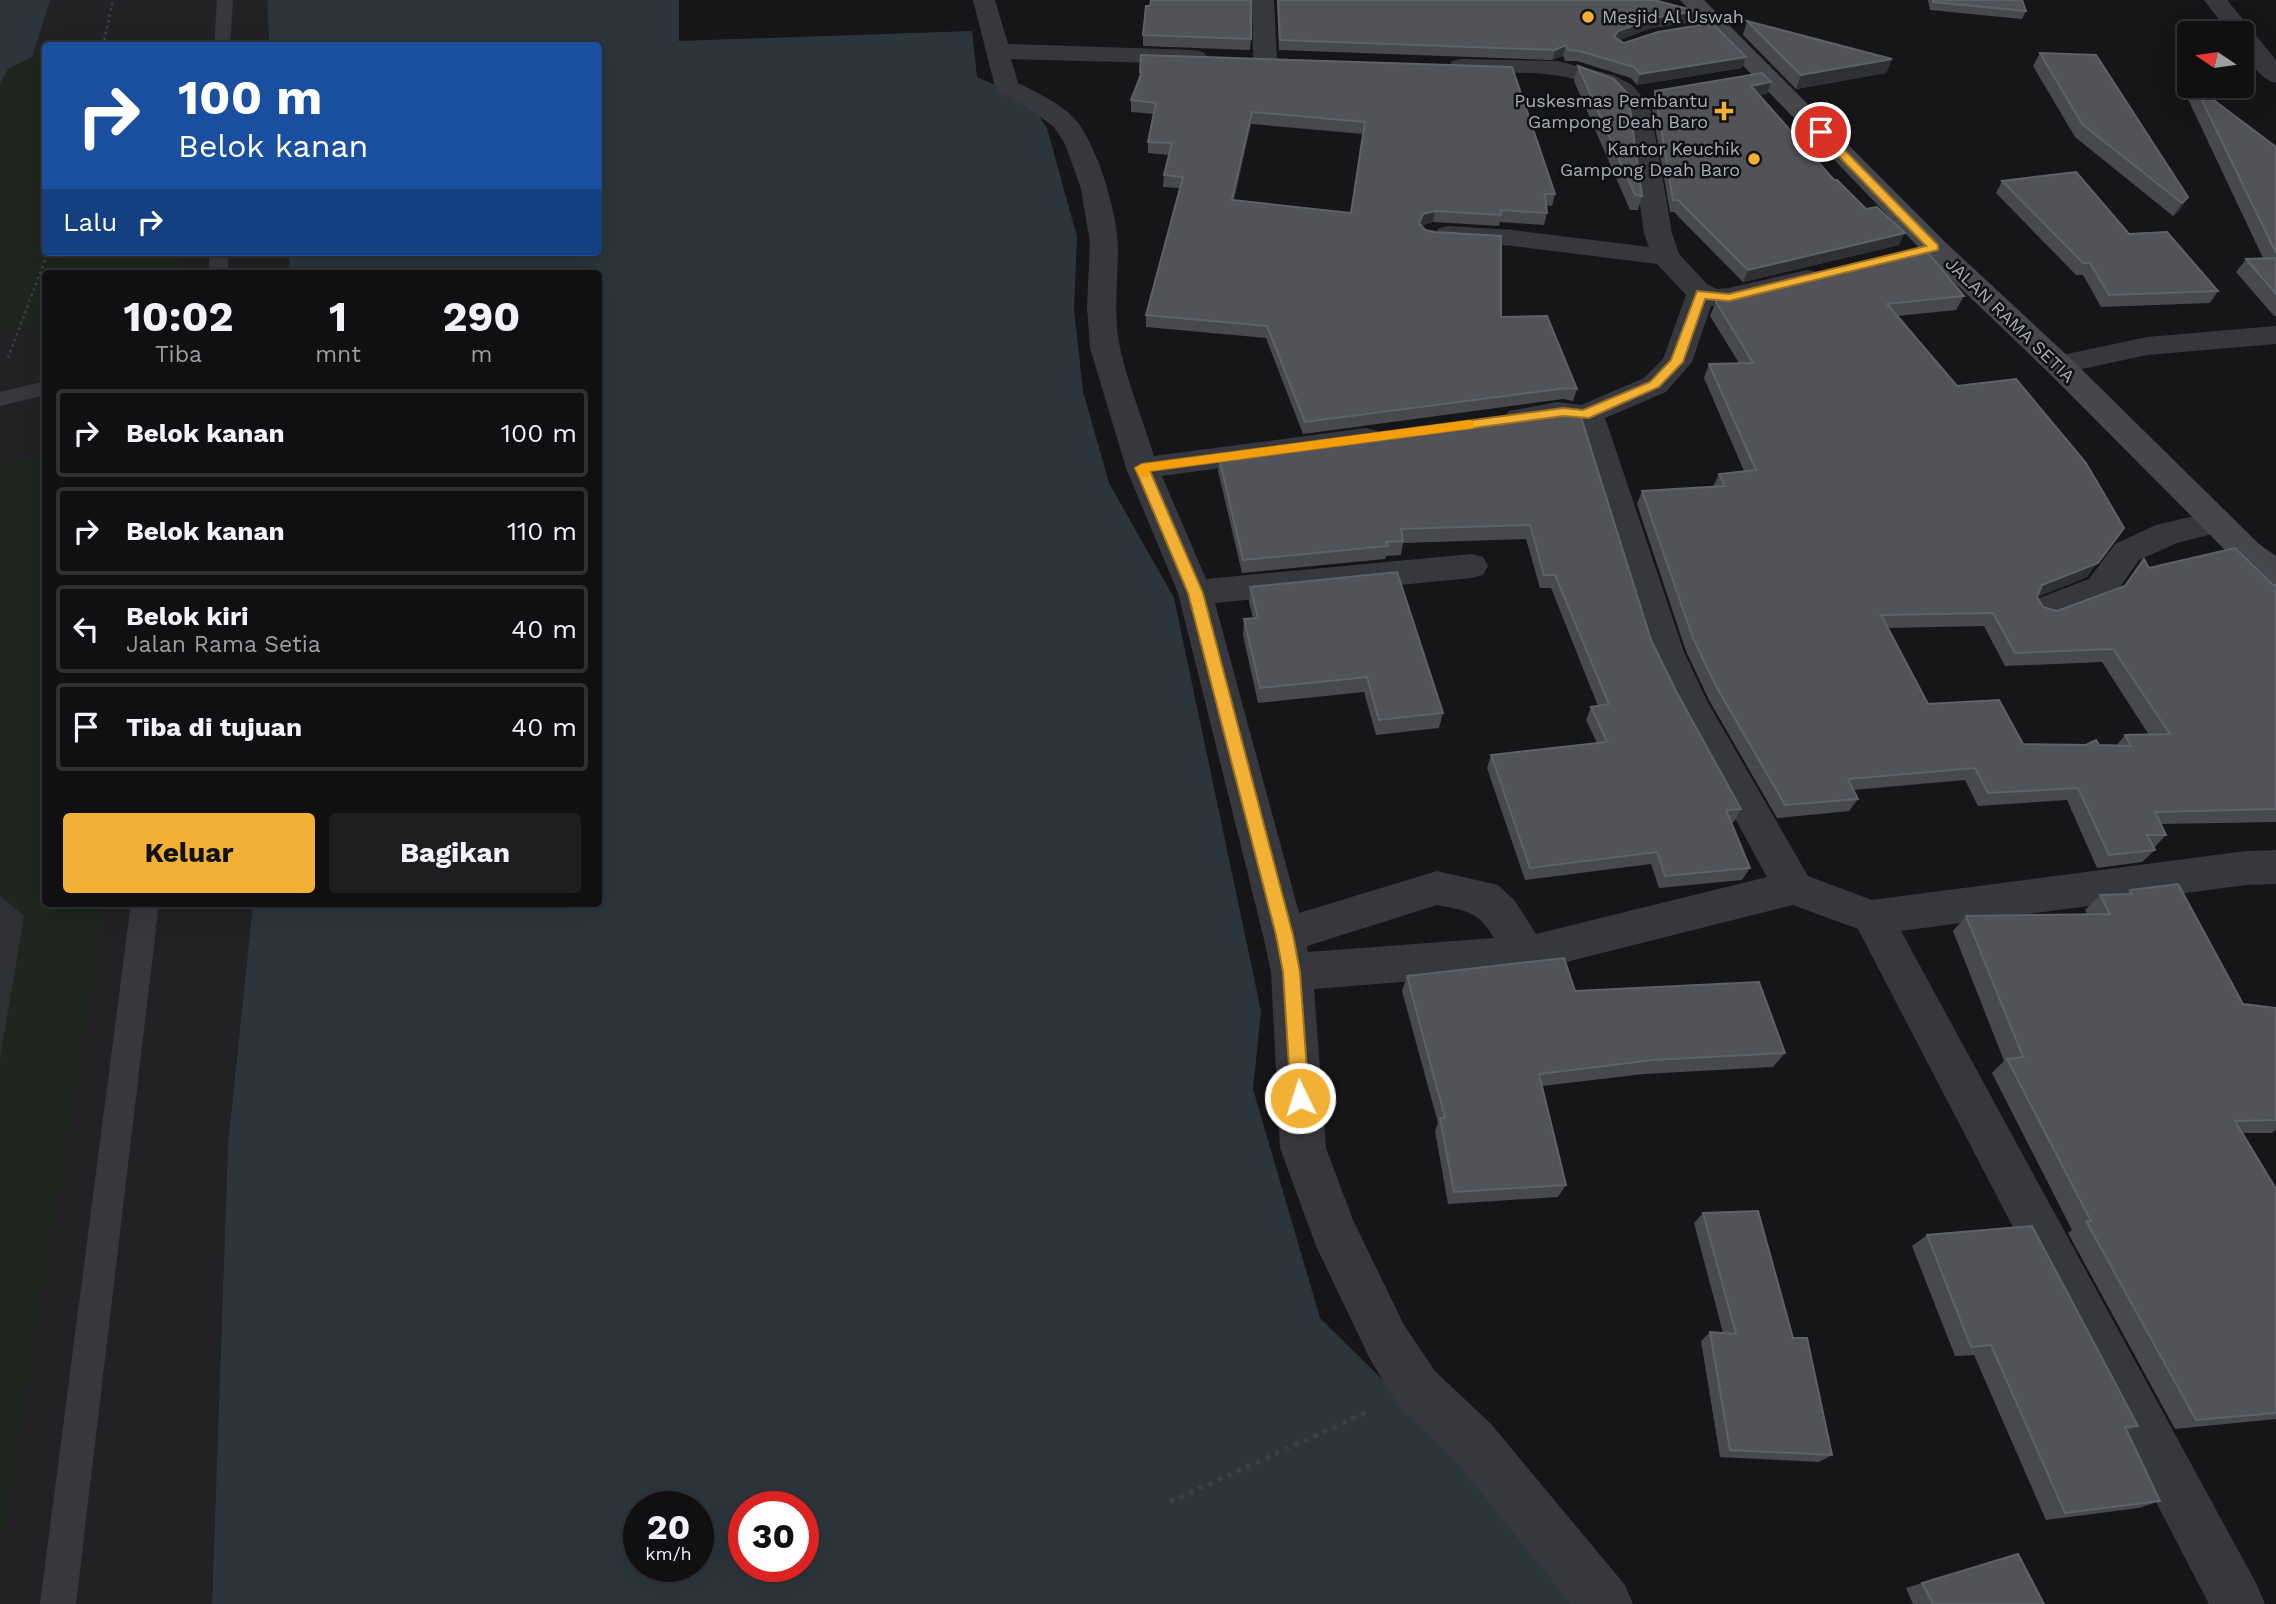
<!DOCTYPE html>
<html lang="id">
<style>
:root{--surface:#101012;--page:#1e1e20;--text:#f1f3f6;--muted:#9c9d9f;--line:#303032;--accent:#f2b134}
body{margin:0;font-family:"Work Sans",sans-serif;background:var(--page);color:var(--text);height:100vh;display:flex;flex-direction:column;font-size:26px;white-space:nowrap}
*{box-sizing:border-box;margin:0}
p{font-size:23px;color:var(--muted)}
.icon{flex:none;width:38px;height:38px;fill:none;stroke:currentColor;stroke-width:2;stroke-linecap:round;stroke-linejoin:round}
.map{position:relative;flex:1;overflow:hidden}
.side{position:absolute;left:42px;top:270px;width:560px;height:637px;display:flex;flex-direction:column;background:var(--surface);border-radius:7px;box-shadow:0 7px 28px #0002,0 0 0 2px var(--line)}
.side>*{flex:none}
.banner{position:absolute;left:42px;top:42px;width:560px;height:214px;border-radius:7px;box-shadow:0 7px 28px #0002,0 0 0 2px var(--line);background:#1a4fa0;color:#fff;overflow:hidden}
.needle{width:46px;rotate:283deg}
.controls{position:absolute;left:2177px;top:21px;display:grid;gap:14px}
.controls a{display:grid;place-items:center;width:77px;height:77px;border-radius:7px;background:var(--surface);box-shadow:0 7px 28px #0002,0 0 0 2px var(--line);font-size:35px}
.speed{position:absolute;left:623px;top:1491px;display:flex;gap:14px;font-size:35px;font-weight:700;text-align:center}
.speed>*{display:grid;place-content:center;width:91px;height:91px;border-radius:50%;background:var(--surface);box-shadow:0 7px 28px #0002,0 0 0 2px var(--line);line-height:1}
.speed small{font-size:18px;font-weight:400}
.speed .limit{border:10px solid #d22;background:#fff;color:#111}
.pin{position:absolute;display:grid;place-items:center;width:60px;height:60px;color:#fff;margin:-30px;border:4px solid #fff;border-radius:50%;box-shadow:0 2px 7px #0007}
.me{position:absolute;width:77px;margin:-38px;rotate:356deg;stroke-linejoin:round;filter:drop-shadow(0 0 5px #0008)}
.turn{display:flex;align-items:center;gap:24px;height:147px;padding:0 21px;font-size:32px}
.turn .icon{width:91px;height:91px;stroke-width:2.5}
.turn b{display:block;font-size:49px;line-height:60px}
.then{display:flex;align-items:center;height:66px;padding:0 21px;background:#0003;gap:14px;font-size:26px}
.eta{display:flex;justify-content:space-evenly;align-items:center;height:119px;text-align:center}
.eta b{font-size:42px;font-weight:700;line-height:49px}
.cta{display:flex;gap:14px;margin-top:auto;padding:14px 21px}
.cta a{flex:1;height:80px;border-radius:7px;background:var(--accent);color:#111;font-size:28px;font-weight:700;line-height:80px;text-align:center}
.cta a+a{background:var(--page);color:var(--text)}
ul{padding:0;list-style:none}
li{display:flex;align-items:center;gap:21px;height:88px;margin:0 14px 10px;padding:0 7px;border:4px solid var(--line);border-radius:7px}
li div{flex:1}
li b{display:block;font-size:26px}
li em{font-style:normal}
.map>svg:first-child{display:block}
.built{fill:#222225}
.green{fill:#1e261f}
.water{fill:#2c353c;fill-rule:evenodd}
.lines{fill:none;stroke-linecap:round;stroke-linejoin:round}
.path-far1{stroke:#3d3f44;stroke-width:2.5;stroke-dasharray:2.5 3.5;stroke-linecap:butt}
.path{stroke:#3d3f44;stroke-width:5;stroke-dasharray:4.5 6;stroke-linecap:butt}
.lane{fill:#37383d;fill-rule:evenodd}
.street{fill:#37383d;fill-rule:evenodd}
.secondary{fill:#45474d;fill-rule:evenodd}
.wall{fill:#47494d;fill-rule:evenodd}
.shaded-wall{fill:#2f3033}
.building{fill:#525359;stroke:#5f6168;stroke-width:2;fill-rule:evenodd}
.route{fill:#f2b134;stroke:#9d7322;stroke-width:2}
.slow{fill:#f59e0b}
.poi-dot{fill:#f2b134;stroke:#111113;stroke-width:2.5}
.labels{text-anchor:middle;stroke-width:5;stroke-linejoin:round;paint-order:stroke}
.far-poi-label{font-size:18px;fill:#a8adb8;stroke:#111113;text-anchor:end}
.far-street-label{font-size:18px;fill:#a8adb8;stroke:#111113}
</style>
<div class="map">
<svg width="2276" height="1604" viewBox="0 0 2276 1604">
<rect width="100%" height="100%" fill="#161618"/>
<path class="built" d="M0 0H267L269 45 46 46V252H288L290 273H46V903H253L228 1144 212 1604H0Z"/>
<path class="green" d="M45 55 46 252H180L182 273H46L45 325 0 330V84C10 65 25 58 45 55Z
M45 457 46 903H105L0 1557V464Z"/>
<path class="water" d="M0 0H50L32 57 8 69 0 84Z
M267 0H679V41L972 31 977 77 1029 100 1047 128 1077 237 1074 310 1083 391 1109 483 1174 598 1261 1011 1253 1089 1320 1318 1477 1473 1582 1604H212L228 1144 253 903H598V273H290L288 252H598V46L269 45ZM639 1507H698V1566H639ZM744 1507H803V1566H744Z"/>
<g class="lines">
<path class="path-far1" d="M103 46 113 0
M8 358 48 252"/>
<path class="path" d="M1170 1502 1369 1411"/>
<path class="lane" d="M217 0H233L230 46H214Z
M210 252H228V273H208Z
M46 381V395L0 406V392Z
M131 903H159L76 1604H40Z"/>
<path class="street" d="M973 0H995L1008 44 1195 50 1203 52 1207 57 1203 62 1195 64 1011 59 1018 83C1036 92 1058 102 1073 117 1096 140 1118 214 1118 247 1118 281 1113 315 1120 348 1128 384 1143 420 1154 456L1366 428 1377 431 1382 438 1377 445 1366 448 1162 476 1206 579 1471 554 1483 557 1488 566 1483 575 1471 578 1215 603 1299 913 1437 871 1498 885 1515 901 1536 934 1767 877 1673 705 1648 652 1578 427C1559 413 1531 431 1509 425L1504 418 1509 411 1557 402 1581 405 1644 378 1663 359 1686 295 1657 264 1513 246 1449 242 1439 240 1435 234 1439 228 1449 226 1513 230 1649 247 1644 233 1626 108C1584 64 1516 74 1461 73L1452 71 1449 66 1452 61 1461 59 1557 61 1613 75 1632 85 1650 106 1672 233 1679 254 1707 284 1717 289 1729 288 1807 270 1817 272 1821 278 1817 284 1729 306H1711L1692 362 1666 392 1605 418 1684 652 1707 701 1808 876 1872 900 2246 851 2276 850V884L2246 885 1901 931 2257 1585 2265 1604H2209L1858 929 1793 905 1526 972 1314 989 1326 1148 1353 1220 1404 1325 1435 1371 1491 1424 1625 1585 1633 1604H1571L1455 1460 1399 1407 1370 1359 1316 1246 1280 1148 1271 972 1263 935 1178 593 1126 468 1090 348 1087 307 1090 243 1081 189 1065 144 1054 127 1024 105 998 92 995 87ZM1437 905C1467 911 1478 911 1494 938L1308 952 1307 946Z
M1252 0H1274L1277 59 1273 64 1265 66 1257 64 1253 59Z
M2204 0H2227L2276 60V83C2257 79 2242 52 2242 33H2229Z
M2276 326V344L2147 355 2059 374 2048 372 2044 365 2048 358 2147 337Z
M2216 511 2228 514 2233 522 2228 530 2177 543 2139 560 2113 597 2046 622 2034 618 2029 609 2034 600 2089 579 2115 544 2156 525Z"/>
<path class="secondary" d="M1680 0H1704L1944 241 2070 358 2259 544 2276 556V586L2264 583 2235 560 2048 372 1924 253Z"/>
</g>
<path class="wall" d="M1277 0H1654L1696 11 1693 22 1651 28 1619 40 1624 43 1742 68 1637 85 1631 78 1577 61H1565L1563 56 1552 60 1279 50Z
M1928 0H2022L2026 11 2022 19 1930 10Z
M1747 21 1892 59 1886 73 1796 89 1743 35Z
M1143 35 1251 39 1250 50 1143 46Z
M2040 53 2188 197 2179 211 2173 216 2075 137 2033 66Z
M1578 66 1642 196 1638 210H1630L1574 81Z
M1512 67 1555 194 1552 206 1546 205 1547 213 1544 225 1500 222 1499 226 1433 222 1421 225 1501 317 1577 389 1573 401 1563 399 1303 434 1266 338 1146 327V315L1180 188 1163 187 1164 175 1169 155 1148 153V142L1154 114 1131 112V100L1139 80 1140 72ZM1251 124 1364 134 1351 213 1234 200Z
M1771 82 1767 94 1760 95 1834 180 1899 245 1743 282 1674 212H1670L1651 103 1655 91Z
M2194 86H2196L2276 147V316H2274L2236 272 2246 259 2263 258 2187 97Z
M2002 181 2129 234 2218 291 2210 303 2101 307 2083 275H2076L1996 193Z
M1756 289 1964 296 1956 310 1898 316 2087 577 2037 597 2043 607 2057 611 2124 586 2144 559 2149 568 2276 585V822L2161 824 2166 835 2154 848 2155 850 2142 862 2097 868 2067 800 1978 806 1965 780 1853 790 1858 799 1849 811 1777 818 1709 700 1686 651 1637 504 1642 491 1713 487 1719 474 1744 471 1704 378 1709 364 1739 363 1710 316 1717 299 1755 293ZM1984 626 2005 666 2102 662 2149 735H2125L2116 746 2023 744 1928 704 1888 628Z
M1567 411 1651 640 1677 693 1741 809 1734 822H1731L1750 868 1742 880 1659 888 1651 864 1525 880 1487 768 1491 755 1597 743 1586 720 1591 707 1598 706 1551 588H1540L1526 539 1403 543 1401 555 1386 556 1385 559 1242 573 1218 471 1219 457 1314 449 1315 445Z
M1250 587 1443 713 1439 728 1376 735 1364 692 1258 703 1243 635 1244 619 1253 618 1249 602Z
M2130 890 2243 1004 2276 1008V1130L2272 1133H2242L2276 1189V1419L2175 1429 2068 1233 2072 1230 1992 1073 2004 1061 1953 931 1966 916 2087 914 2085 910 2100 895 2126 894Z
M1407 976 1575 991 1785 1053 1773 1067 1644 1074 1542 1086 1566 1185 1558 1197 1448 1204 1435 1131 1438 1123 1402 991Z
M1703 1213 1793 1338 1832 1455 1819 1462 1720 1457 1701 1341 1710 1332 1723 1333 1694 1223Z
M1927 1235 2138 1426 2126 1431 2160 1501 2139 1508 2046 1520 1974 1355 1955 1356 1912 1246Z
M1922 1583 2044 1604H1913L1906 1588Z"/>
<path class="shaded-wall" d="M1696 11 1693 22 1651 28 1615 42 1614 37 1618 31 1654 18Z
M1566 45 1563 56 1552 60 1555 50Z
M1746 57 1742 68 1637 85 1640 74Z
M1892 59 1886 73 1796 89 1801 75Z
M1771 82 1767 94 1747 97 1751 86Z
M1252 112 1251 124 1231 212 1232 200Z
M2188 197 2179 211 2173 216 2182 203Z
M1435 211 1433 222 1421 226 1419 223 1423 214Z
M1905 233 1899 245 1743 282 1748 270Z
M2124 528 2087 577 2032 599 2042 585Z
M0 896 24 916 0 1058Z"/>
<path class="building" d="M1151 0H1251V39L1143 35 1146 6H1150Z
M1278 0H1654L1696 11 1654 18 1618 31 1614 37 1624 43 1658 32 1712 23 1746 57 1640 74 1634 67 1579 51 1568 50 1566 45 1555 50 1280 40Z
M1933 0H2022L2026 11 1933 2Z
M1747 21 1892 59 1801 75Z
M2040 53 2096 55 2188 197 2182 203 2082 124Z
M1141 55 1512 67 1555 194H1545L1547 213 1501 210V215L1435 211 1423 214 1419 223 1425 230 1435 232 1501 236V317L1547 316 1577 389 1566 388 1305 422 1267 326 1146 315 1183 177 1164 175 1172 143 1148 142 1156 103 1131 100 1142 72H1140ZM1252 112 1365 122 1351 213 1232 200Z
M1578 66 1614 79 1628 94 1642 196 1635 195Z
M1762 73 1771 82 1751 86 1834 180H1837L1866 209 1877 207 1905 233 1748 270 1678 200H1673L1655 91Z
M2195 86 2276 147V253Z
M2076 172 2129 234 2167 232 2218 291 2109 295 2090 263H2083L2002 181Z
M1924 248 1964 296 1887 304 1957 386 2016 379 2086 463 2124 528 2098 563 2042 585 2037 597 2043 607 2057 611 2125 586 2144 559 2149 568 2235 548 2273 585H2276V809L2155 812 2166 835H2147L2155 850 2109 855 2078 788 1988 793 1975 768 1848 779 1858 799 1785 805 1716 686 1693 638 1642 491 1725 486 1719 474 1756 470 1709 364 1753 363 1716 302 1717 299 1759 292 1756 289ZM1993 613 2015 653 2113 649 2170 734 2125 735 2131 746 2099 745 2096 740 2086 745 2023 744 1999 700 1928 704 1881 615Z
M2276 258V294L2246 259Z
M1567 411 1580 414 1651 640 1677 693 1741 809 1726 810 1750 868 1665 876 1657 852 1530 868 1491 755 1607 742 1591 707 1609 704 1555 575H1544L1530 525 1401 529 1403 541 1386 542 1388 546 1243 560 1219 457 1316 449 1315 445Z
M1397 572 1443 713 1379 720 1367 677 1260 688 1244 619 1258 618 1250 587Z
M2178 884 2243 1004 2276 1008V1120L2235 1121 2276 1189V1413L2196 1420 2086 1221H2091L2007 1059 2023 1057 1966 916 2110 914 2100 895 2132 894 2130 890Z
M1564 958 1575 991 1759 982 1785 1053 1653 1060 1539 1074 1566 1185 1454 1192 1440 1118H1445L1407 976Z
M1758 1211 1793 1338H1807L1832 1455 1730 1450 1710 1332 1736 1334 1703 1213Z
M2032 1226 2138 1426 2125 1427 2160 1501 2065 1513 1991 1345 1971 1347 1927 1235Z
M2018 1554 2044 1604H1933L1922 1583Z"/>
<path class="route" d="M1817 129H1824L1938 245V250L1729 301 1705 299 1683 362 1659 387 1589 418 1563 416 1150 471 1203 593 1293 935 1300 972 1309 1098 1306 1104 1300 1106 1293 1104 1291 1098 1283 972 1276 935 1188 593 1135 468 1142 464 1563 408 1583 410 1650 382 1671 360 1697 291 1729 294 1926 246 1817 134Z"/>
<path class="slow" d="M1470 420 1474 422V428L1150 471 1149 477H1140L1135 468 1142 464Z"/>
<g class="poi-dot">
<circle cx="1588" cy="17" r="7"/>
<path d="M1720.5 100.5h7v7h7v7h-7v7h-7v-7h-7v-7h7z"/>
<circle cx="1754" cy="159" r="7"/>
</g>
<g class="labels">
<g class="far-poi-label">
<text x="1602" y="23" text-anchor="start">Mesjid Al Uswah</text>
<text x="1708" y="107">Puskesmas Pembantu<tspan x="1708" dy="21">Gampong Deah Baro</tspan></text>
<text x="1740" y="155">Kantor Keuchik<tspan x="1740" dy="21">Gampong Deah Baro</tspan></text>
</g>
<g class="far-street-label">
<text transform="translate(2010 320) rotate(44)" y="6">JALAN RAMA SETIA</text>
</g>
</g>
</svg>
<div class="controls">
<a><svg class="needle" viewBox="-14 -14 28 28"><path d="M0-13l5 13h-10z" fill="#e53935"/><path d="M0 13l5-13h-10z" fill="#9c9d9f"/></svg></a>
</div>
<div class="speed"><div>20<small>km/h</small></div><div class="limit">30</div></div>
<div class="pin" style="left:1821px;top:132px;background:#d93025"><svg class="icon" aria-label="arrive" viewBox="0 0 24 24"><path d="M6 21V4h12l-3 4 3 4H6"/></svg></div>
<svg class="me" style="left:1300px;top:1098px" viewBox="-20 -20 40 40"><circle r="17" fill="#f2b134" stroke="#fff" stroke-width="3"/><path d="M0-11L8 9 0 5-8 9z" fill="#fff"/></svg>
<div class="banner">
<div class="turn"><svg class="icon" aria-label="right" viewBox="0 0 24 24"><path d="M7 20v-9h11M14 6l5 5-5 5"/></svg><div><b>100 m</b>Belok kanan</div></div>
<div class="then">Lalu<svg class="icon" aria-label="right" viewBox="0 0 24 24"><path d="M7 20v-9h11M14 6l5 5-5 5"/></svg></div>
</div>
<section class="side">
<div class="eta">
<div><b>10:02</b><p>Tiba</p></div>
<div><b>1</b><p>mnt</p></div>
<div><b>290</b><p>m</p></div>
</div>
<ul>
<li><svg class="icon" aria-label="right" viewBox="0 0 24 24"><path d="M7 20v-9h11M14 6l5 5-5 5"/></svg><div><b>Belok kanan</b></div><em>100 m</em></li>
<li><svg class="icon" aria-label="right" viewBox="0 0 24 24"><path d="M7 20v-9h11M14 6l5 5-5 5"/></svg><div><b>Belok kanan</b></div><em>110 m</em></li>
<li><svg class="icon" aria-label="left" viewBox="0 0 24 24"><path d="M17 20v-9H6M10 6l-5 5 5 5"/></svg><div><b>Belok kiri</b><p>Jalan Rama Setia</p></div><em>40 m</em></li>
<li><svg class="icon" aria-label="arrive" viewBox="0 0 24 24"><path d="M6 21V4h12l-3 4 3 4H6"/></svg><div><b>Tiba di tujuan</b></div><em>40 m</em></li>
</ul>
<div class="cta"><a>Keluar</a><a>Bagikan</a></div>
</section>
</div>
